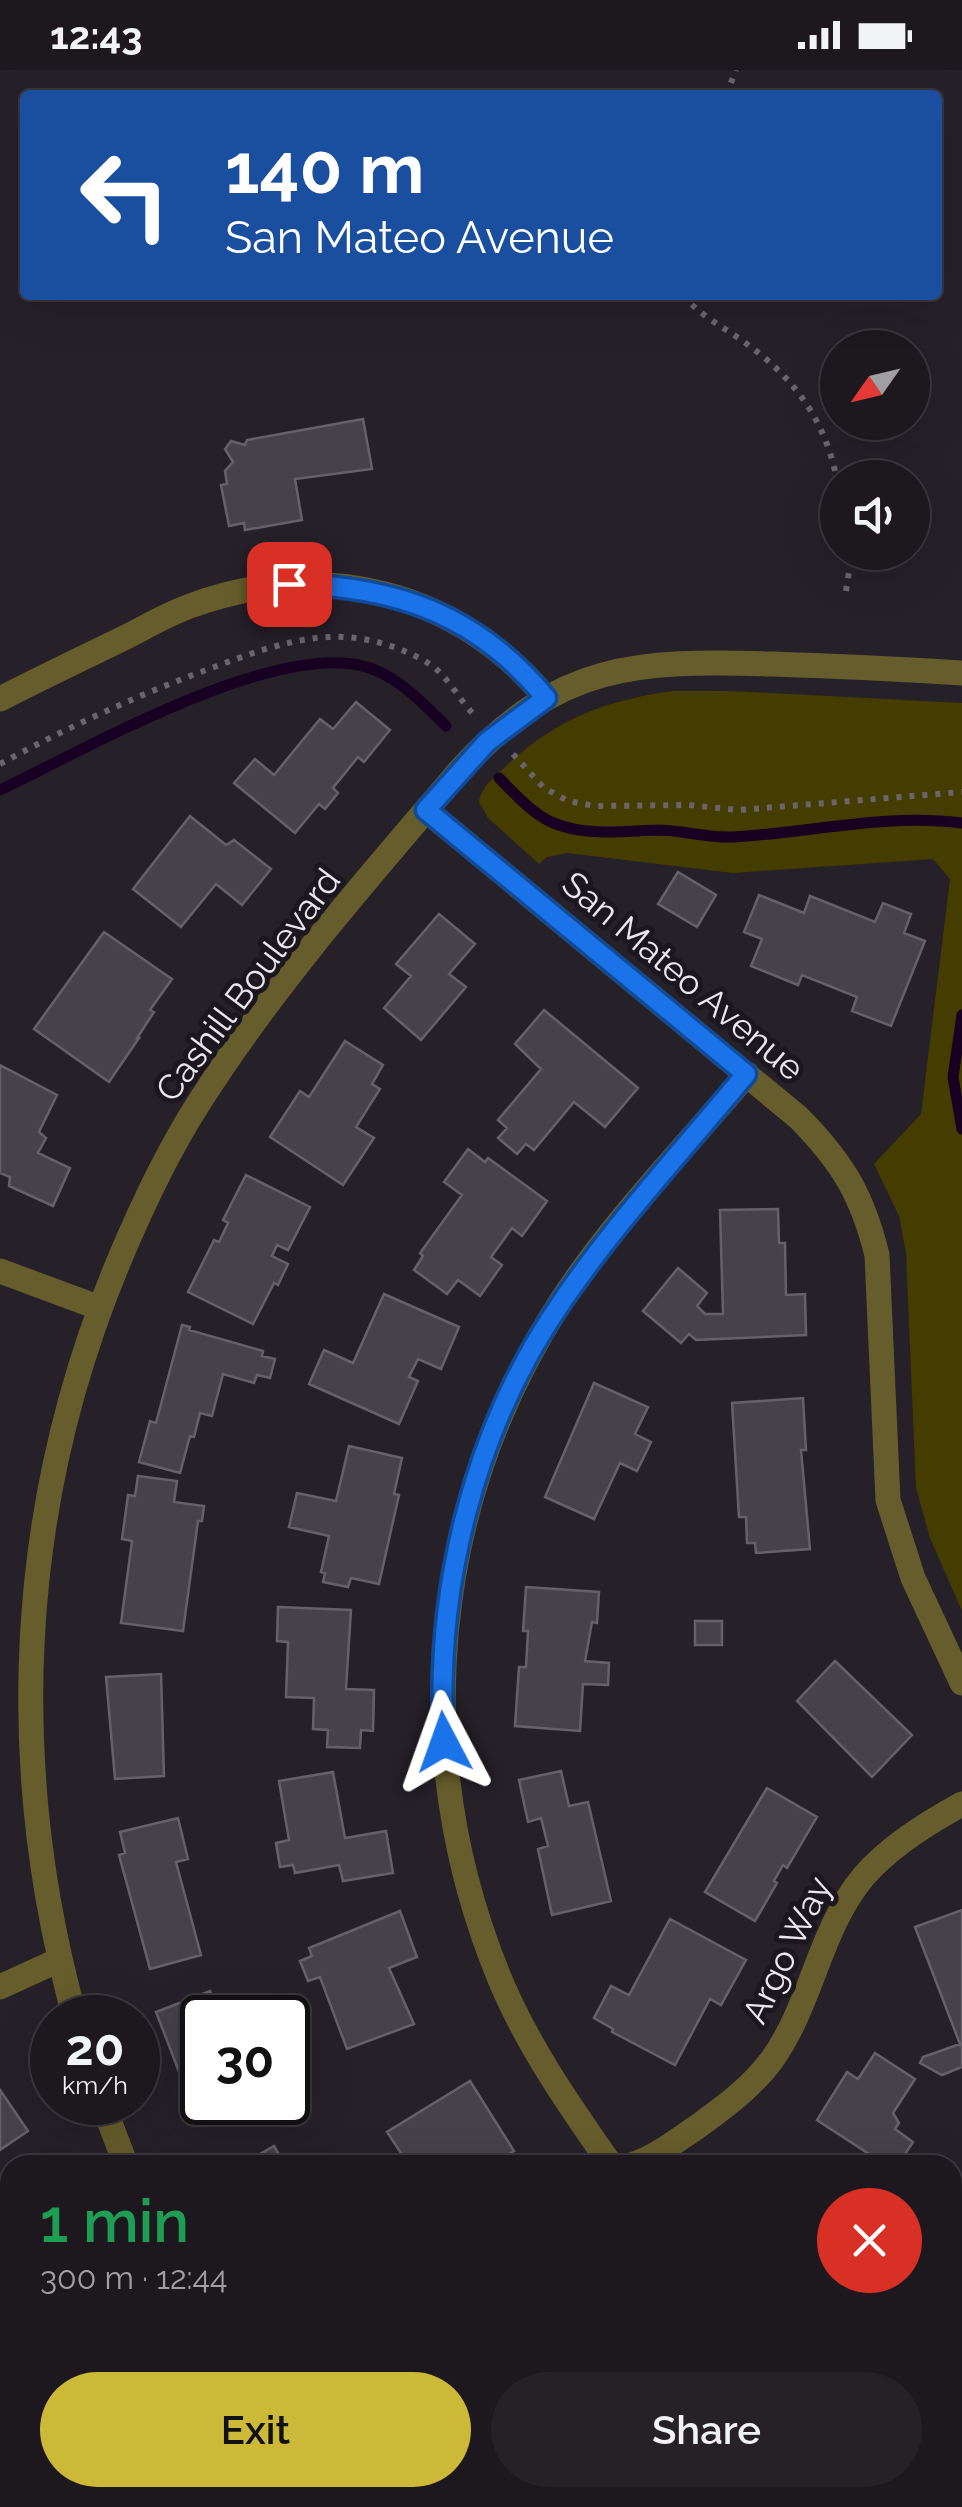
<!DOCTYPE html>
<meta charset="utf-8">
<style>
:root{--surface:#1c181e;--page:#252127;--text:#f1f3f6;--muted:#a0a0a4;--line:#3a373c;--accent:#cdb938}
body{margin:0;font-family:Raleway,sans-serif;background:var(--page);color:var(--text);height:100vh;display:flex;flex-direction:column;font-size:38px;white-space:nowrap}
*{box-sizing:border-box;margin:0}
p{font-size:32px;color:var(--muted)}
.icon{flex:none;width:55px;height:55px;fill:none;stroke:currentColor;stroke-width:2;stroke-linecap:round;stroke-linejoin:round}
.map{position:relative;flex:1;overflow:hidden}
.drawer{position:absolute;left:0px;top:2085px;width:962px;height:352px;display:flex;flex-direction:column;background:var(--surface);border-radius:30px 30px 0 0;box-shadow:0 10px 40px #0002,0 0 0 2px var(--line)}
.drawer>*{flex:none}
.banner{position:absolute;left:20px;top:20px;width:922px;height:210px;border-radius:10px;box-shadow:0 10px 40px #0002,0 0 0 2px var(--line);background:#1a4fa0;color:#fff;overflow:hidden}
.needle{width:65px;rotate:236deg}
.fabs{position:absolute;left:820px;top:260px;display:grid;gap:20px}
.fabs a{display:grid;place-items:center;width:110px;height:110px;border-radius:50%;background:var(--surface);box-shadow:0 10px 40px #0002,0 0 0 2px var(--line);font-size:50px}
.speed{position:absolute;left:30px;top:1925px;display:flex;gap:20px;font-size:50px;font-weight:700;text-align:center}
.speed>*{display:grid;place-content:center;width:130px;height:130px;border-radius:50%;background:var(--surface);box-shadow:0 10px 40px #0002,0 0 0 2px var(--line);line-height:1}
.speed small{font-size:25px;font-weight:400}
.speed .limit{border:5px solid #111;border-radius:15px;background:#fff;color:#111}
.pin{position:absolute;display:grid;place-items:center;width:85px;height:85px;color:#fff;margin:-42px;border-radius:20px;box-shadow:0 5px 15px #0006}
.me{position:absolute;width:110px;margin:-55px;rotate:356deg;stroke-linejoin:round;filter:drop-shadow(0 0 8px #0008)}
.turn{display:flex;align-items:center;gap:35px;height:210px;padding:0 40px;font-size:45px}
.turn .icon{width:130px;height:130px;stroke-width:2.5}
.turn b{display:block;font-size:70px;line-height:85px}
.round{display:grid;place-items:center;flex:none;width:105px;height:105px;border-radius:52px;background:var(--page)}
.headline{display:flex;align-items:center;justify-content:space-between;height:170px;padding:0 40px}
h1{font-size:60px;font-weight:600;line-height:75px;color:#1e9e55}
.action{display:flex;gap:20px;margin-top:auto;padding:20px 40px}
.action a{flex:1;height:115px;border-radius:60px;background:var(--accent);color:#111;font-size:40px;font-weight:600;line-height:115px;text-align:center}
.action a+a{background:var(--page);color:var(--text)}
.status{display:flex;justify-content:space-between;align-items:center;height:70px;padding:0 50px;background:var(--surface);direction:ltr}
.status svg{height:28px;fill:currentColor}
.map>svg:first-child{display:block}
.green{fill:#453c00}
.lines{fill:none;stroke-linecap:round;stroke-linejoin:round}
.stream{stroke:#180022;stroke-width:11}
.building{fill:#47414a;stroke:#666069;stroke-width:2.5}
.path{stroke:#6a656c;stroke-width:6;stroke-dasharray:5 8;stroke-linecap:butt}
.minor{stroke:#655d2b;stroke-width:25}
.route-casing{stroke:#114b97;stroke-width:25}
.route{stroke:#1a73e8;stroke-width:18}
.labels{text-anchor:middle;stroke-width:10;stroke-linejoin:round;paint-order:stroke}
.street-label{font-size:35px;fill:#ebe7ec;stroke:#1c171e}
</style>
<div class="status"><b>12:43</b><svg viewBox="0 0 49 12"><path d="M0 12V9h3v3zM5 12V6h3v6zM10 12V3h3v9zM15 12V0h3v12zM26 1h20v11H26zM47 4h2v5h-2z"/></svg></div>
<div class="map">
<svg width="962" height="2437" viewBox="0 0 962 2437">
<rect width="100%" height="100%" fill="#262028"/>
<path class="green" d="M673 621H732L962 633V1541L930 1468 916 1418 906 1183 899 1146 874 1094 921 1044 950 809 933 789 733 803 567 783 547 787 539 794 488 748 479 732C482 715 494 708 506 696 556 649 606 630 673 621Z"/>
<g class="lines">
<path class="stream" d="M499 708C516 725 536 748 559 755 590 766 624 761 657 760 683 760 705 768 733 767 809 763 885 743 962 753
M0 720C86 679 265 576 359 595 394 602 422 632 446 656
M962 945 953 1007 962 1059"/>
</g>
<path class="building" d="M363 349 372 399 295 409 302 450 245 460 244 453 229 456 221 415 227 414 225 401 233 392 225 379 231 371 245 375 247 370Z
M356 632 390 660 364 692 358 687 333 718 338 723 325 739 319 734 295 763 234 713 255 689 274 705 320 649 333 659Z
M190 746 226 775 234 770 271 799 242 835 216 814 181 857 133 819Z
M678 802 716 825 697 857 658 834Z
M759 825 804 843 810 826 875 852 883 833 911 844 904 863 925 871 891 956 852 941 857 927 802 905 798 915 751 896 762 869 744 862Z
M439 844 475 874 449 904 466 917 421 970 384 938 411 906 396 894Z
M104 862 172 909 150 940 154 942 137 968H139L109 1012 34 959Z
M544 940 638 1018 605 1057 574 1032 534 1080 526 1074 517 1084 498 1068 507 1058 498 1050 541 999 515 974Z
M345 971 383 995 372 1014 380 1019 356 1057 374 1068 343 1115 270 1067 300 1021 309 1027Z
M0 995 57 1025 39 1062 46 1068 38 1083 70 1098 53 1136 9 1116 10 1107 0 1103Z
M468 1079 485 1092 488 1088 547 1131 522 1166 512 1158 491 1187 502 1195 480 1226 458 1210 447 1224 414 1200 423 1186 420 1183 462 1125 444 1112Z
M246 1105 310 1137 288 1180 277 1175 272 1186 288 1194 278 1215 274 1213 253 1254 188 1222 214 1170 219 1172 228 1153 223 1150Z
M778 1139 779 1173H785L786 1225 805 1224 806 1265 696 1270 689 1264 681 1273 643 1241 678 1198 707 1223 697 1236 705 1244H723L720 1140Z
M384 1224 459 1257 441 1299 418 1289 409 1307 418 1311 399 1354 309 1314 324 1280 353 1293Z
M182 1255 190 1257 189 1260 263 1281 262 1286 275 1289 270 1308 257 1305 254 1313 223 1304 212 1346 200 1343 194 1367 190 1366 180 1403 139 1392 150 1351 156 1353Z
M594 1313 648 1337 635 1364 651 1372 637 1401 620 1393 594 1449 545 1427Z
M803 1328 806 1380H801L810 1479 756 1483 755 1473H747L746 1447H739L732 1333Z
M349 1376 402 1388 394 1424 399 1425 379 1514 351 1508 348 1517 323 1512 325 1503 321 1502 329 1466 289 1457 297 1423 336 1431Z
M138 1406 177 1411 174 1432 204 1436 202 1451H198L183 1561 121 1553 132 1471 122 1469 128 1425 135 1426Z
M526 1517 599 1522 597 1553 592 1552 585 1591 609 1593 608 1615 583 1614 580 1661 515 1656 519 1597H526L528 1561H523Z
M278 1537 351 1540 346 1619 374 1620 373 1661 361 1660 360 1678 327 1677 328 1660 313 1659 314 1628 286 1627 288 1572 277 1571Z
M695 1551H722V1575H695Z
M835 1591 912 1665 872 1707 797 1631Z
M161 1604 164 1706 115 1709 106 1607Z
M561 1701 569 1736 588 1732 611 1831 552 1845 538 1779 548 1776 541 1748 528 1752 519 1710Z
M333 1702 345 1768 386 1761 393 1803 343 1811 339 1795 295 1803 293 1795 280 1797 276 1773 289 1770 279 1711Z
M767 1718 817 1747 787 1798 783 1795 774 1811 777 1813 755 1851 705 1822Z
M178 1748 188 1789 176 1792 201 1885 150 1899 119 1785 125 1783 120 1762Z
M962 1840V1997L942 2005 920 1993 923 1987 960 1974 915 1857Z
M400 1841 417 1887 389 1898 414 1954 347 1979 320 1907 308 1911 300 1891 312 1886 309 1878Z
M670 1849 746 1890 721 1935 710 1929 675 1995 612 1962 613 1959 594 1948 611 1916 629 1925Z
M210 1921 221 1948H202V2032H240L202 2048 198 2036 193 2038 156 1942Z
M875 1983 915 2009 893 2043 899 2053 895 2059 913 2072 898 2095H871L875 2088 817 2050 847 2002 858 2009Z
M470 2011 514 2081 491 2095H382L401 2083 387 2062Z
M0 2020 28 2061 0 2080Z
M274 2076 285 2095H241Z
M10 2122V2225L0 2210V2128Z
M957 2371 962 2379V2437H935L928 2428H952V2374Z
M163 2428H249L255 2437H169Z
M430 2428H474L461 2437H437Z
M663 2428H747L753 2436 687 2437 684 2434 669 2437Z"/>
<g class="lines">
<path class="path" d="M726 25 736 0
M683 225C697 243 721 256 740 269 793 306 827 350 838 416
M846 521 852 482
M513 684 544 718 568 731 595 736 688 735 739 740 962 722
M0 694C70 656 142 623 217 596 252 583 290 569 328 567 362 565 402 576 431 595 449 608 460 631 476 647"/>
<path class="minor" d="M0 629C41 608 83 588 124 568 146 557 169 543 193 535 322 488 459 522 546 628
M426 740 799 1048C842 1092 862 1124 877 1185L888 1430 913 1508 962 1613
M0 1201 100 1238
M0 1917 59 1890
M75 1948C5 1695 17 1436 118 1193 141 1138 167 1082 200 1031 275 913 370 806 461 699 559 593 635 590 772 594 835 596 899 599 962 603
M102 2032 126 2095
M611 2095C569 2035 527 1975 499 1907 407 1683 430 1436 560 1233 613 1151 684 1079 747 1004
M631 2095C655 2088 676 2071 697 2057 723 2038 752 2017 771 1991 812 1935 819 1859 864 1806 890 1776 927 1753 962 1734
M336 2428 342 2437
M839 2428 845 2437"/>
</g>
<g class="lines">
<defs>
<path id="route" d="M289 514C395 516 477 544 546 628L487 672 426 740 746 1004C684 1079 618 1150 563 1230 475 1356 434 1519 444 1672"/>
</defs>
<use href="#route" class="route-casing"/>
<use href="#route" class="route"/>
</g>
<g class="labels">
<g class="street-label">
<text transform="translate(683 906) rotate(40)" y="12">San Mateo Avenue</text>
<text transform="translate(248 915) rotate(-53)" y="12">Cashill Boulevard</text>
<text transform="translate(787 1880) rotate(-64)" y="12">Argo Way</text>
</g>
</g>
</svg>
<div class="fabs">
<a><svg class="needle" viewBox="-14 -14 28 28"><path d="M0-13l5 13h-10z" fill="#e53935"/><path d="M0 13l5-13h-10z" fill="#a0a0a4"/></svg></a>
<a><svg class="icon" aria-label="sound" viewBox="0 0 24 24"><path d="M4 9h4l5-4v14l-5-4H4zM17 9q2 3 0 6"/></svg></a>
</div>
<div class="speed"><div>20<small>km/h</small></div><div class="limit">30</div></div>
<div class="pin" style="left:289px;top:514px;background:#d93025"><svg class="icon" aria-label="arrive" viewBox="0 0 24 24"><path d="M6 21V4h12l-3 4 3 4H6"/></svg></div>
<svg class="me" style="left:444px;top:1672px" viewBox="-20 -20 40 40"><path d="M0-17L14 15 0 8-14 15z" fill="#1a73e8" stroke="#fff" stroke-width="4"/></svg>
<div class="banner">
<div class="turn"><svg class="icon" aria-label="left" viewBox="0 0 24 24"><path d="M17 20v-9H6M10 6l-5 5 5 5"/></svg><div><b>140 m</b>San Mateo Avenue</div></div>
</div>
<section class="drawer">
<div class="headline"><div><h1>1 min</h1><p>300 m · 12:44</p></div><a class="round" style="background:#d93025;color:#fff"><svg class="icon" aria-label="close" viewBox="0 0 24 24"><path d="M6 6l12 12M18 6L6 18"/></svg></a></div>
<div class="action"><a>Exit</a><a>Share</a></div>
</section>
</div>
